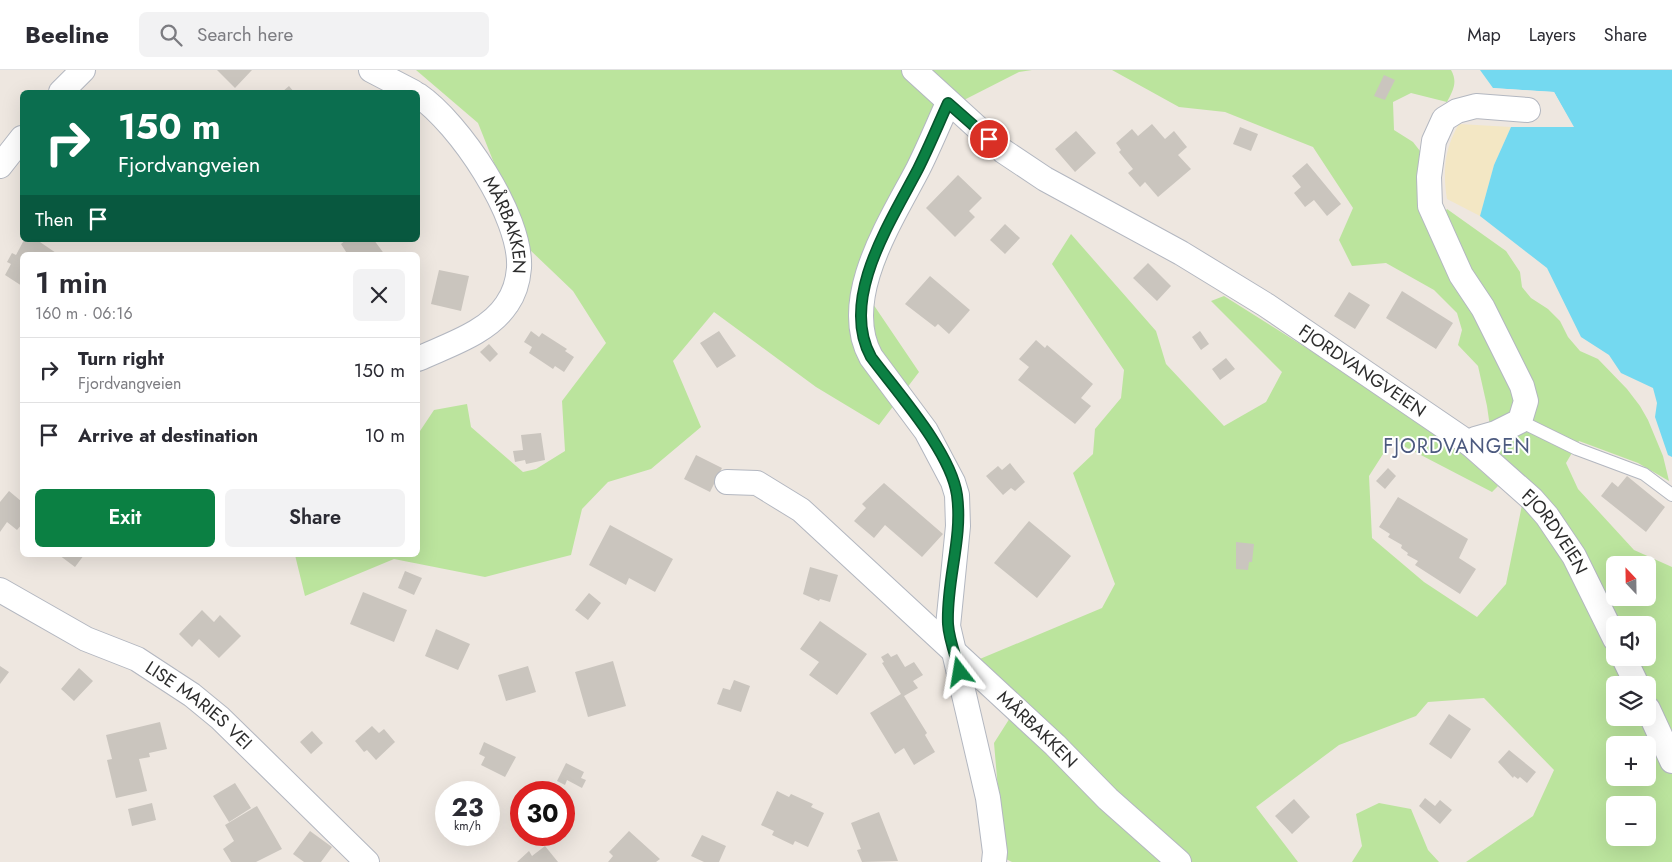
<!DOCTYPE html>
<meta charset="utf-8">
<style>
:root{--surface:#fff;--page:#f2f2f3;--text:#2b2b33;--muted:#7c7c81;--line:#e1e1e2;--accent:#0b8043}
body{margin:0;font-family:Jost,sans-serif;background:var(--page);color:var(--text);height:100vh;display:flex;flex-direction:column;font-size:19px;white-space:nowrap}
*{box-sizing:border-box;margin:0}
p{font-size:16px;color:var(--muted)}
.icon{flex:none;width:28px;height:28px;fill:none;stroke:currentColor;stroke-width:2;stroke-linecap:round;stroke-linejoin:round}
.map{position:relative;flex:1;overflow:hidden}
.panel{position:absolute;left:20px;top:182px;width:400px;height:305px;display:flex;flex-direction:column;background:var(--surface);border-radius:8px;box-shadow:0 5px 20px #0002}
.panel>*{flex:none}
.guide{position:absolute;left:20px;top:20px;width:400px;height:152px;border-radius:8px;box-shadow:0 5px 20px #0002;background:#0b6e4f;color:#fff;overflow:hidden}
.needle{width:32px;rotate:338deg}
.fabs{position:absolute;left:1606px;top:486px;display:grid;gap:10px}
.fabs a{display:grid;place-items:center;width:50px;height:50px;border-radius:8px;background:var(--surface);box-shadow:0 5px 20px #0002;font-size:25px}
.speed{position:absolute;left:435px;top:711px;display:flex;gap:10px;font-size:25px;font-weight:700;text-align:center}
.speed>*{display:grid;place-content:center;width:65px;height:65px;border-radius:50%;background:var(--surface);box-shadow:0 5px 20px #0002;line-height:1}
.speed small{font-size:12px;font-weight:400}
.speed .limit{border:8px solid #d22;background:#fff;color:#111}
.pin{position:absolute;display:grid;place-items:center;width:42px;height:42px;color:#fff;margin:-21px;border:2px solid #fff;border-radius:50%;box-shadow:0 1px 5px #0007}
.me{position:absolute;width:55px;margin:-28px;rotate:346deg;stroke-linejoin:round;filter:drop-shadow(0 0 4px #0008)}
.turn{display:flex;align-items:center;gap:18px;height:105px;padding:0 15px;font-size:22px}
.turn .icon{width:65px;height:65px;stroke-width:2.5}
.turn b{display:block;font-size:35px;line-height:42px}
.then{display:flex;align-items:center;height:48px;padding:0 15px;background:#0003;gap:10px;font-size:19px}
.round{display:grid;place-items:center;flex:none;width:52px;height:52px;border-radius:8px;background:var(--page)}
.summary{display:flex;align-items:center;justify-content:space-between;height:85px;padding:0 15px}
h1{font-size:30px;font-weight:600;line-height:38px}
.action{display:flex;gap:10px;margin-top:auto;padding:10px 15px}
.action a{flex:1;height:58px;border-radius:8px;background:var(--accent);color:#fff;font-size:20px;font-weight:600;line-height:58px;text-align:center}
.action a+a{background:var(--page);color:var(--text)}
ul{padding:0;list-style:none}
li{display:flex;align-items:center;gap:15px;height:65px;padding:0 15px;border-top:1px solid var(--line)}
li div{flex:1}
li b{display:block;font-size:19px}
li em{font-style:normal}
header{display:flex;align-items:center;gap:30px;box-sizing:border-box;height:70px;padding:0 25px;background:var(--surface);border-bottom:1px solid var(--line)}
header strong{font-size:24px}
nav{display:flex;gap:28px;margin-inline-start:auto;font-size:18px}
.search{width:350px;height:45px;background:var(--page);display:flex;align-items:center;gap:12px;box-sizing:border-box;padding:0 18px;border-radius:8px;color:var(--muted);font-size:19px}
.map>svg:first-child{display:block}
.green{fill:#bbe49d;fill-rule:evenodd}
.sand{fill:#f3e7c4}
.water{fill:#74d9f0}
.pier{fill:#eee7e0}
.building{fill:#cac5be}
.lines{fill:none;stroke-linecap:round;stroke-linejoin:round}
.lane-casing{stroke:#b3b7c0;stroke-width:14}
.street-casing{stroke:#b3b7c0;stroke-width:26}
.lane{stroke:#fff;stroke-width:12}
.street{stroke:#fff;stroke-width:24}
.route-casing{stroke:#07532c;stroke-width:12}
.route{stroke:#0b8043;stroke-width:9}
.labels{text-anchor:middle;stroke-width:4;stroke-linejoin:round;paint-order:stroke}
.street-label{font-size:18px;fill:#2d2d2d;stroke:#fff}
.quarter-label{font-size:20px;letter-spacing:1px;fill:#4c5a7f;stroke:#fff}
</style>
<header>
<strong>Beeline</strong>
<div class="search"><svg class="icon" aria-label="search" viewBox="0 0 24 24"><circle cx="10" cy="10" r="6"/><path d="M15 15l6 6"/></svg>Search here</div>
<nav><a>Map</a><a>Layers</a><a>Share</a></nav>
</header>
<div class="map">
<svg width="1672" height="792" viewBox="0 0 1672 792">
<rect width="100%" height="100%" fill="#eee7e0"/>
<path class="green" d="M416 0H1032L1019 2 962 31 905 140 871 231 919 302 879 355 816 317 714 242 673 291 701 357 651 399 608 412 582 439 571 485 485 507 394 489 305 526 295 485H418V364L434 340 467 334 471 357 523 402 536 399 565 381 562 331 606 273 573 221 528 178 478 53Z
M1112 0H1451C1458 12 1453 21 1447 32L1411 23 1393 32 1394 60 1413 72 1420 81 1423 125 1435 155 1447 139 1506 181 1520 202 1522 217 1531 228 1548 239 1560 251 1568 267 1580 281 1598 289 1627 319 1640 336 1648 350 1663 386 1669 411 1638 393 1579 371 1566 393 1578 419 1634 480 1672 497V792H1466L1533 746 1554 700 1484 628 1428 632 1416 646 1339 675 1256 737 1298 792H1012L1004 788 994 673 1020 632 975 591 1102 538 1115 514 1073 403 1093 384 1095 359 1121 328 1124 300 1052 194 1071 164 1156 261 1166 294 1224 356 1266 332 1282 302 1211 231 1224 226 1432 357 1498 416 1492 422 1392 370 1369 406 1372 468 1424 512 1477 547 1506 514 1522 435 1494 385 1487 336 1478 296 1458 275 1462 260 1457 243 1434 220 1386 193 1352 196 1339 170 1353 138 1313 77 1225 42 1179 37ZM1615 495H1648V528H1615ZM1615 555H1648V588H1615ZM1615 615H1648V648H1615ZM1615 675H1648V708H1615ZM1615 735H1648V768H1615Z
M1379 733 1411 739 1428 780 1439 792H1352L1362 776 1356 744Z"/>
<path class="sand" d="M1459 54 1511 57 1494 95 1480 146 1447 129C1443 100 1444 80 1459 54Z"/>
<path class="water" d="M1480 0H1672V387L1668 385 1655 347 1657 333 1653 318 1621 303 1609 285 1581 267 1547 198 1480 146 1494 95 1511 57H1573L1554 22 1493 18Z"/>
<path class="pier" d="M1490 18 1554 22 1574 57H1509L1512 54 1570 55 1553 24 1493 21Z"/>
<path class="building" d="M217 0H252L235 18Z
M1384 5 1395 10 1385 30 1374 26Z
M289 16 294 22H282Z
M1152 54 1165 69 1174 61 1187 77 1178 85 1191 99 1158 127 1145 112 1140 117 1128 103 1133 99 1119 82 1121 80 1116 73 1132 59 1138 66Z
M1240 57 1258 64 1251 81 1233 74Z
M1076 61 1096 83 1075 102 1055 79Z
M1307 93 1341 134 1327 146 1314 130 1305 137 1294 123 1301 117 1292 106Z
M958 105 982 128 969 141 975 147 955 167 926 138Z
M1005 154 1020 168 1005 184 990 170Z
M24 170H37L59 185H22V216L5 205 11 194 7 192 12 183 16 185Z
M346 170H374L385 185H348L341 174Z
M1148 193 1171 216 1157 231 1133 208Z
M439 200 469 206 461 241 431 234Z
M930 206 970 240 949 264 938 254 935 257 905 234Z
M1402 221 1453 253 1436 279 1386 248Z
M1349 222 1370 235 1355 259 1334 246Z
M531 261 539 267 542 263 567 279 565 281 574 287 564 302 555 296 553 299 529 283 532 277 524 272Z
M719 261 736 286 717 298 700 273Z
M1200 261 1209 274 1201 280 1192 267Z
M1036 270 1045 278 1047 275 1093 314 1081 328 1091 336 1075 354 1018 310 1029 297 1019 289Z
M489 274 498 284 490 292 480 282Z
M1226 288 1235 299 1220 310 1212 299Z
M541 363 545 390 526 394 525 390 515 392 513 381 523 380 521 365Z
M696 385 722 398 710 422 684 409Z
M1010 393 1025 412 1015 421 1011 418 1003 425 986 406 998 396 1002 400Z
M1388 398 1396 406 1385 419 1376 411Z
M1627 406 1665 437 1646 462 1601 426 1612 412 1618 417Z
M884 413 943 464 922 487 885 455 874 468 854 451 866 438 862 434Z
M9 421 21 431 22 428V454L17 460 7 452 0 462V432Z
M1398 427 1468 469 1459 488 1476 499 1460 524 1415 495 1418 491 1407 485 1408 483 1401 478 1402 475 1388 467 1390 464 1379 457Z
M1029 451 1071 486 1037 528 994 493Z
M610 455 673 489 655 522 629 508 626 515 589 495Z
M1236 472 1254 474 1252 492H1249L1248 500 1236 499Z
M59 485H84L75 497Z
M810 497 838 505 830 532 820 529 819 531 803 524Z
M405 501 422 508 414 525 398 518Z
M363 522 407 540 394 572 350 554Z
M589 523 601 533 588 550 575 540Z
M202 540 214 552 220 545 241 566 219 588 199 569 192 577 179 564Z
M820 551 867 584 837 625 809 605 819 592 800 579Z
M436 559 470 574 458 600 425 586Z
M888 583 891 587 897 584 905 597 914 592 923 605 913 611 918 618 904 626 927 663 925 665 935 682 914 695 904 678 895 684 870 643 901 624 882 593 884 592 881 587Z
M613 591 626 636 588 647 575 602Z
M0 596 9 602 0 614Z
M528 596 536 622 506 631 498 605Z
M79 598 93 611 74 631 61 619Z
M734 610 750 616 741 642 717 634 723 618 730 620Z
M1449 644 1471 659 1451 689 1429 674Z
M160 652 167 679 149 683 150 687 139 689 147 721 116 728 107 690 112 689 106 665Z
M372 656 379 663 384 659 395 672 376 690 367 680 364 682 355 671Z
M312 661 323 673 311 684 300 672Z
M484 672 516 687 505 707 481 695 485 687 479 684Z
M1509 680 1536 702 1527 713 1520 707 1518 709 1514 706 1513 708 1498 692Z
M566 693 584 702 581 708 586 710 582 718 567 710 565 715 557 711Z
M235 713 251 738 229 752 213 726Z
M777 721 789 727 791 724 813 734 811 737 824 743 808 777 795 771 793 775 772 765 774 761 761 755Z
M1425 728 1435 736 1440 730 1452 740 1440 754 1419 736Z
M1294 729 1310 747 1292 764 1275 746Z
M152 733 156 750 132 756 128 739Z
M257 736 282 779 256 792H231L223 779 234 771 225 755Z
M879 742 898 791 862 792 857 780 861 779 851 753Z
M310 761 332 777 321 792H304L293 784Z
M629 761 660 789 656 792H608L613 786 609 782Z
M702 765 726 776 719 792H704L691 786Z
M545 776 558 792H517L529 781 532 786Z"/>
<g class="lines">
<defs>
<path id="lane" d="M1520 351 1577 379 1644 404 1672 425"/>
<g id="street">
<path d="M371 0 413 22"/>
<path id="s1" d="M914 0 1003 81 1045 109 1181 183 1266 235 1470 374 1532 429 1547 446 1574 486 1615 569"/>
<path d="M61 22 83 0"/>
<path id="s2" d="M418 25C459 53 522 146 519 198 518 211 514 224 507 234 488 263 448 275 418 289"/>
<path d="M948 33C938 55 929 77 918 99 891 151 839 229 871 287L926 361 953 412 957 425 958 456 948 556 988 728 995 782 994 792"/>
<path d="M0 96 22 68"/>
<path d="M1470 374 1475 369 1496 363 1520 351 1526 331 1522 316 1483 238 1461 205 1430 136 1429 107 1434 71 1444 49 1457 41 1476 36 1528 40"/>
<path id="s3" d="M727 412 757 413 801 440 1055 675 1108 729 1179 792"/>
<path id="s4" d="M0 520 86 569 137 589 192 625 220 648 367 792"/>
<path d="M1624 588 1637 615"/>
<path d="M1648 639 1672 691"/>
</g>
</defs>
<use href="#lane" class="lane-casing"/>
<use href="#street" class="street-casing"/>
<use href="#lane" class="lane"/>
<use href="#street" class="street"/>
</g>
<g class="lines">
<defs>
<path id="route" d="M960 602C956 587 949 570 948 554 946 511 963 469 957 425 951 382 897 322 871 287 839 229 891 151 918 99 929 77 938 55 948 33L989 69"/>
</defs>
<use href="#route" class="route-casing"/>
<use href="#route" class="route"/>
</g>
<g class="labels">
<g class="street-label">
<text dy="6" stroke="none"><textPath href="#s2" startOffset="160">MÅRBAKKEN</textPath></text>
<text dy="6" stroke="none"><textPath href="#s1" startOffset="542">FJORDVANGVEIEN</textPath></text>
<text dy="6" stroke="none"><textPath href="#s1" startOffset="795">FJORDVEIEN</textPath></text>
<text dy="6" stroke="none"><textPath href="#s4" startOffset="231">LISE MARIES VEI</textPath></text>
<text dy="6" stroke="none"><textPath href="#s3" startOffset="404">MÅRBAKKEN</textPath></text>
</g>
<g class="quarter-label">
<text x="1457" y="383">FJORDVANGEN</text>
</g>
</g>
</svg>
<div class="fabs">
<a><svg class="needle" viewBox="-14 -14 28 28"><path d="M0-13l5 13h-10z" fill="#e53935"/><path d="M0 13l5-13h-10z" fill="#7c7c81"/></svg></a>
<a><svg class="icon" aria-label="sound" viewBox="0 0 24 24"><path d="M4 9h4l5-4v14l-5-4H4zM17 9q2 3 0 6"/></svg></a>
<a><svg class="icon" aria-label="layers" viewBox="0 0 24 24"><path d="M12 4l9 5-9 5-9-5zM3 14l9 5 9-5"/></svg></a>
<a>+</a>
<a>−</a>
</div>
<div class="speed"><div>23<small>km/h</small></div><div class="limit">30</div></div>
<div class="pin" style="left:989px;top:69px;background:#d93025"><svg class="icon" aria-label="arrive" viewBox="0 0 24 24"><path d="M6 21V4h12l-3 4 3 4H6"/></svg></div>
<svg class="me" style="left:960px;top:602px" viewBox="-20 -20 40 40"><path d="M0-17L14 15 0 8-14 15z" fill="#0b8043" stroke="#fff" stroke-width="4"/></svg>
<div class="guide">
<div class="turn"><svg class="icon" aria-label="right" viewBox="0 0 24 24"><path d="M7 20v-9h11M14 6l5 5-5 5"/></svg><div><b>150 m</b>Fjordvangveien</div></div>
<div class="then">Then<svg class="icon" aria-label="arrive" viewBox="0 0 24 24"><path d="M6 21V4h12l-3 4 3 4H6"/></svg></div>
</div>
<section class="panel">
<div class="summary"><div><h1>1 min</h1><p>160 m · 06:16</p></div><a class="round"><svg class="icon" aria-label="close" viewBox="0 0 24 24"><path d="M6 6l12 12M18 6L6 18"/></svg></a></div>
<ul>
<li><svg class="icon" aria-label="right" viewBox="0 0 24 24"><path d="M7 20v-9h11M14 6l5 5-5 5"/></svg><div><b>Turn right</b><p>Fjordvangveien</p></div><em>150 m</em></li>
<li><svg class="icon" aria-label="arrive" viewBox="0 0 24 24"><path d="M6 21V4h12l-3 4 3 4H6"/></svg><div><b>Arrive at destination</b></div><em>10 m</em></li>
</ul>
<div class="action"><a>Exit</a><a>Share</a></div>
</section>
</div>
